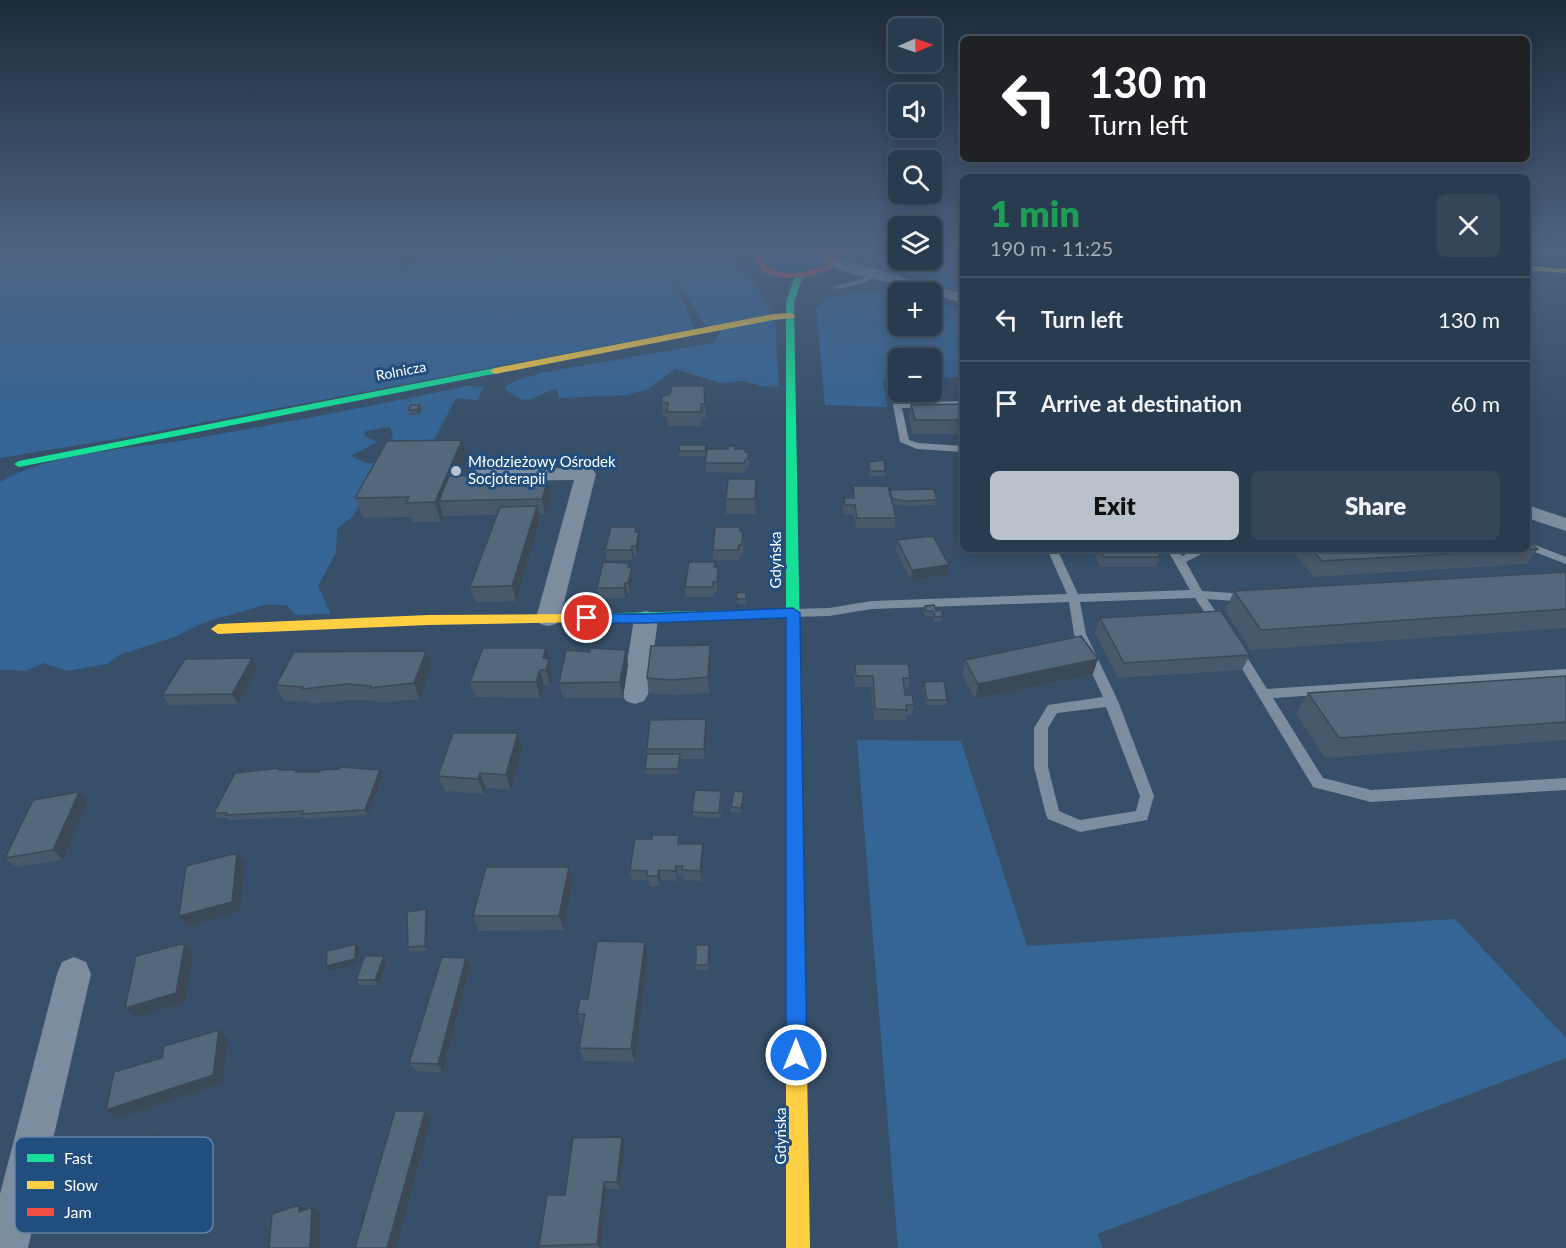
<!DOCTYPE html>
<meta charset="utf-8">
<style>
:root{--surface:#293b4f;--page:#354659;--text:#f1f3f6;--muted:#a5adb7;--line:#455566;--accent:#b9c1ca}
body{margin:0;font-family:Lato,sans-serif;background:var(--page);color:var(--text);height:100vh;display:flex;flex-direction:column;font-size:22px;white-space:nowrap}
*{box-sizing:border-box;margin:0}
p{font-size:20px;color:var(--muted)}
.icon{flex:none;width:33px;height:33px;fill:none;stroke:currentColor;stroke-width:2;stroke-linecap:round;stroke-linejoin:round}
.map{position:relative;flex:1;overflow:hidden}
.side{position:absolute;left:960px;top:174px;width:570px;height:378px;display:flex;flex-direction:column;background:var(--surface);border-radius:9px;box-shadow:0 3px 15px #0003,0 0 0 2px var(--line)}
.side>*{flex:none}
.hud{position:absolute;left:960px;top:36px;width:570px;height:126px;border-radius:9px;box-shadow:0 3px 15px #0003,0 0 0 2px var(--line);background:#202124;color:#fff;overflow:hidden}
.needle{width:39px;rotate:88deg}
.buttons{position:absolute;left:888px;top:18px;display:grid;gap:12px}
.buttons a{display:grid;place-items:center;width:54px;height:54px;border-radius:9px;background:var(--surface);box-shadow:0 3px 15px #0003,0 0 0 2px var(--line);font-size:30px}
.pin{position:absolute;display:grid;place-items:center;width:51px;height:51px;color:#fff;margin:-26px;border:3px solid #fff;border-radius:50%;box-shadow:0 2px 6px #0007}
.me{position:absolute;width:66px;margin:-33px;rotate:0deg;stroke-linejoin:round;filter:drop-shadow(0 0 4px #0008)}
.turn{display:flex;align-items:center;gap:21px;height:126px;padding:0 30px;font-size:27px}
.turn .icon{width:78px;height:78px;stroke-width:2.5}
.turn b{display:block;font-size:42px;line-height:51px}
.round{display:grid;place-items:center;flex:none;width:63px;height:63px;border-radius:9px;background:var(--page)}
.headline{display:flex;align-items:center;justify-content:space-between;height:102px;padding:0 30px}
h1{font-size:36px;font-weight:800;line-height:45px;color:#1e9e55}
.cta{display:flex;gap:12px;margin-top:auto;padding:12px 30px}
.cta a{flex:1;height:69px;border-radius:9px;background:var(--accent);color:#111;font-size:24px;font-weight:800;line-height:69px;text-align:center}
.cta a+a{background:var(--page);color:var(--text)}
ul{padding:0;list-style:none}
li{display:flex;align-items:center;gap:18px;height:84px;padding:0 30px;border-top:2px solid var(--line)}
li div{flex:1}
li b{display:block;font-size:22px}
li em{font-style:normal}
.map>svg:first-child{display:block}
.green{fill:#356595}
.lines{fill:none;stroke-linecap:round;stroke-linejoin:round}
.lane{fill:#7c8da0;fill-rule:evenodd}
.street{fill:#7c8da0;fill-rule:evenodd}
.fast{fill:#16e098;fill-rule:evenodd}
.slow{fill:#ffcf43;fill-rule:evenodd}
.jam{fill:#f24e42;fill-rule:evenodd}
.wall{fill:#48596b}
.shaded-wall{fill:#3b4957}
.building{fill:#54687c;stroke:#3b4957;stroke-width:1.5}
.route{fill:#1a73e8;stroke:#114b97;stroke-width:1.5}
.poi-dot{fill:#b9c1ca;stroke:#224e7e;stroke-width:2}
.labels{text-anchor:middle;stroke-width:6;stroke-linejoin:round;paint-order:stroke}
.far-street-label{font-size:14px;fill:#fff;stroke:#224e7e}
.poi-label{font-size:15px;fill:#fff;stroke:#224e7e;text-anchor:start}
.street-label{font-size:15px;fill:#fff;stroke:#224e7e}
.key{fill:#224e7e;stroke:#6483a5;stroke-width:1.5}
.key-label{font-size:16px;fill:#fff}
</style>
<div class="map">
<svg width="1566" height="1248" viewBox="0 0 1566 1248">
<rect width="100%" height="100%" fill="#374f69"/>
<path class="green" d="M0 248H661L666 258 664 248H718L750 275 775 320 779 387 762 386 743 381 721 383 675 369 648 389 626 395 559 398 556 388C531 398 526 409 504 387L517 380 545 372 713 343 721 331 705 325 673 276 694 329 122 438 0 458Z
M752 248H798L820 257 821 264 800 272 770 267 763 255Z
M877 248H898V260H932V248H963V293L864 259 866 253Z
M856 292H909H898V326H932V300L963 310V377L932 378V358H898V379L883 380 888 407 825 405 816 309 825 299Z
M467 386 483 387 478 400 456 398 432 444 387 447 393 435 390 427 365 431V436L377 442 351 456 366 463 382 464 353 516 337 529 336 553 318 586 331 614 296 615 286 605H265L205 622 174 637 119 655 107 664 67 671 44 663 25 671 0 670V482C47 453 130 449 185 440 279 424 373 406 467 386Z
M857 740 961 741 1027 946 1455 919 1566 1038V1058L1097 1234 1103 1248H898Z"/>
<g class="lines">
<path class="lane" d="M870 271 875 272 867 282 837 289 833 287 863 279Z
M963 401V407L902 408 909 440 918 443 963 446V452L917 449 900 442 893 405 894 403Z
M1527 542 1566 557V564L1527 549Z
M1047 549H1057L1078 594 1190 590 1167 549H1177L1182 556 1197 549H1211L1186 562 1202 591 1247 594 1253 598 1247 602 1207 599 1224 623 1218 627 1214 626 1195 598 1080 602 1086 634 1118 701 1154 796 1147 820 1080 832 1048 819 1046 815 1034 767V728L1048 705 1103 697 1074 634 1069 602 872 609 829 616 793 617 787 613 793 609 829 608 872 601 1067 594ZM1106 707 1140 796 1136 811 1080 820 1059 811 1048 767V728L1057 713Z
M1238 648 1242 649 1267 689 1566 669V679L1273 698 1323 778 1371 790 1566 778V790L1371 802 1313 787 1232 652Z"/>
<path class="street" d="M831 257 963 294V303C946 299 931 292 914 288 894 282 836 274 824 261L826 258Z
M586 468 593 470 596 474 560 618 556 624 548 626 540 624 536 618 574 480 480 481 473 479 470 475 473 471 480 469Z
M1527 505 1566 518V531L1527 518Z
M646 611 654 613 658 619 648 694 644 701 635 704 626 701 622 694 634 619 638 613Z
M74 957 86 962 91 974 28 1248H0V1194L57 974 62 962Z"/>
<path class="fast" d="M801 273 808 275 802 279 794 303 802 759 800 763 794 765 788 763 786 759V618L577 624 570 619 577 614 786 609V303L794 278Z
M495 368 498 369V373L19 467 14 464 19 461Z"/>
<path class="slow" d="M1527 266 1566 269V273L1527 270Z
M791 313 795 316 794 318 773 320 495 374 490 371 495 368 773 314Z
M577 614 582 616 584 619 582 622 428 625 218 634 211 629 218 624 428 615Z
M794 753 800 755 802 759 810 1248H786V759L788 755Z"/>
<path class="jam" d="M737 248C757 248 756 253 767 267 786 277 806 274 826 265L827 261 822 256 806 248H817L830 255 846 248H856L834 259 832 268C809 279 785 282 761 271L753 257Z"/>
</g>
<path class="wall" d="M1563 251H1566V260L1561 255Z
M704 386 706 418H702V426H668L667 417 663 416 661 397Z
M963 404V434H913L909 419 911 405Z
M420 405 421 410 419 415H410L408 410Z
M706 445V456H679V451Z
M735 449 745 452H748L749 469H745V473L706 472 705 463Z
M467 459 460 476 516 484 550 498 545 514H540V520L516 601 475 602 470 587 496 515 443 516 441 522H413L411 517 363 518 355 498Z
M869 462 885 471V476H869Z
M853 486 890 490 937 500 936 505 904 506 893 504 896 518 895 528H856L854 515H844L843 508 844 498H852Z
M757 494 756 514H726V499Z
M740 527V531L744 541 743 555H739V560H713V550Z
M897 540 949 565 947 575 911 580 896 550Z
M640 542 637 556H634L633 560H607L605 550Z
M1092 549H1156L1160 557 1156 567H1101Z
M1296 549H1538L1527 564 1314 577 1294 553Z
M629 563 630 567H632L633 577 630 593H627L625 598H599L597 588Z
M715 567H718L719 577 717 592H714L713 597H686L685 587Z
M1566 572V628L1251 650 1225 611 1234 591Z
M746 592 747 604H737L736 593Z
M925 606 936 611 943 616 942 621 934 622 933 616 925 617 924 611Z
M1100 618 1250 655 1242 670 1118 678 1095 633Z
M546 648 553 674 550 686 544 685 540 698 475 697 470 682Z
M626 650 628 665 623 698H563L559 683 590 652Z
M965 660 1093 674 975 699 962 675Z
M711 661 709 693 673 695 649 693 647 678Z
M855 664 910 678 909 688H904L905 695 914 705 912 715H906V720H874L871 687H855L854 674Z
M432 666 420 699 377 703 376 701 354 700 310 704 309 702 284 701 276 685Z
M258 668 238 704 169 705 162 695Z
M1566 676V740L1325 758 1296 713 1308 693Z
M924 682 947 700 946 705H926L923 687Z
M706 719 707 729 705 759H680L679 774H646L645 769 647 754V749Z
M518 733 523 748 511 790 486 788 484 794 445 791 438 776Z
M280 768 281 770 298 772 380 770 383 775 368 815 306 819 304 817 230 820 228 818H217L214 813Z
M79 792 88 802 63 860 16 867 5 858Z
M744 792 745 797 741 813 731 812V807Z
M722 796 720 818 693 817 692 812Z
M679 835 680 844 704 854 702 881 684 880 683 876H678L677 881 661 880 660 886H649L648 880H632L630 870 652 839Z
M569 867 573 881 564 930 479 931 473 916Z
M428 913V951L410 952 408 947Z
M709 949V970H696V965Z
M384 956 387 961 379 985H359L356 980Z
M648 956 635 1062 584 1061 579 1048 582 1027 577 1014Z
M470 967 443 1073 416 1071 409 1063Z
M625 1145 620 1189H607L601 1248H540L539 1246 565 1195Z"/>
<path class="shaded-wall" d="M1528 248H1545L1543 251 1527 253Z
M412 259 414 263 398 266 397 262Z
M420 405 421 410 419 415 417 410Z
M462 440 467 459 450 501H439L443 516 441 522 435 502Z
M513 475 517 489 510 484Z
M756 479 757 494 756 514 755 499Z
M547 483 550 498 545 514 542 499Z
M537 506 538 512 539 509 540 520 516 601 512 586Z
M636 527 637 537 639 532 640 542 637 556 636 546Z
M632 546 634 556 633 560 631 550Z
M629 563 631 572 632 567 633 577 630 593 628 583V567Z
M949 565 947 575 911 580 912 570Z
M718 567 719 577 717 592V582Z
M625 583 627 593 625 598 624 588Z
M710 645 711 661 709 693 708 677Z
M546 648 553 674 550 686 543 658Z
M626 650 628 665 623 698 620 682Z
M426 651 432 666 420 699 414 683Z
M252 658 258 668 238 704 232 694Z
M1098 659 1093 674 975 699 978 684Z
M540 670 544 685 540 698 536 682Z
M706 719 707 729 705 759 704 749Z
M518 733 523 748 511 790 506 775Z
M680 754V759L679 774 678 769Z
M380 770 383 775 368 815 365 810Z
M480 773 486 788 484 794 478 779Z
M79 792 88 802 63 860 53 850Z
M744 792 745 797 741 813V808Z
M703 844 704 854 702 881 700 871Z
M237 853 245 862 240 911 187 926 179 916Z
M676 866 678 876 677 881 676 871Z
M569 867 573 881 564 930 559 916Z
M659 870 661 880 660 886 658 876Z
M426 909 428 913V951L425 946Z
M645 942 648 956 635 1062 631 1049Z
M185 943 193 953 186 1002 136 1017 125 1008Z
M356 944 359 949 358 964 329 971 326 966Z
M384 956 387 961 379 985 375 980Z
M466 958 470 967 443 1073 438 1064Z
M219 1030 228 1039 223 1083 117 1118 106 1110Z
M425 1111 431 1119 396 1248H387Z
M157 1134 168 1142 158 1208 95 1229 83 1223Z
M622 1137 625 1145 620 1189 617 1182Z
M604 1182 607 1189 601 1248H600L597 1244Z
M299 1205 308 1212H299Z
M312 1207 320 1214 319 1248H310Z"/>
<path class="building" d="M410 256 412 259 397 262 395 259Z
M672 386H704L705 404H701V412H667L668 403 662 402 661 397 670 394Z
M963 404V420H915L911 405Z
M411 405H420L417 410H408Z
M462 440 435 502 406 503 409 497 355 498 387 441Z
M680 445H706L705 451H679Z
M728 446H735V449H745V452H748V459L745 460 744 463H705L707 449H728Z
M884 460 885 471H870L869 462Z
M513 475 510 484 547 483 542 499 439 501 449 476Z
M728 479H756L755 499H726Z
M853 486H888L896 518H857L855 505H845L844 498H854Z
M934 489 937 500 905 501 892 499 890 490Z
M537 506 512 586 470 587 500 507Z
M611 527H636L635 532H639L636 546H632L631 550H605Z
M715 527H740V531H743L742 545H739L738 550H713Z
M933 536 949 565 912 570 897 540Z
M1527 540 1538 549 1322 561 1311 549H1527Z
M1100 549H1156L1160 557H1104Z
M603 562 629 563 628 567H632L628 583H625L624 588H597Z
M689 562H715L714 567H718L717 582H713V587H685Z
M1566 572V609L1261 630 1234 591Z
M746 592V599H737L736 593Z
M934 605 936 611 941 610 943 616 935 617 933 611H926L925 606Z
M1221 611 1250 655 1124 663 1100 618Z
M1081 636 1098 659 978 684 965 660Z
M710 645 708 677 671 680 647 678 651 646Z
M483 648H546L543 658 549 659 546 670H540L536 682H470Z
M590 648 626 650 620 682 559 683 566 650 590 652Z
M426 651 414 683 370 688 371 686 347 684 302 689 303 687 276 685 294 652Z
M252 658 232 694 162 695 185 659Z
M855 664H908L910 678H903L905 695H912L914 705H906L907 710 875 709 873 676H856Z
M1566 676V722L1339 738 1308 693Z
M944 681 947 700H927L924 682Z
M706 719 704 749H647L650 720Z
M453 733H518L506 775 480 773 478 779 438 776Z
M647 754H680L678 769H645Z
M340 767 380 770 365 810 302 814 303 811 226 815 227 813H214L235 773 280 768 279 770H297L296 772H319L321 770 339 769Z
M695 790 721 791 719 813 692 812Z
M734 791 744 792 741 808 731 807Z
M79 792 53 850 5 858 33 800Z
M652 835H679L678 844H703L700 871 682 870 683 866H676V871L659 870 658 876H647V871L630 870 635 839H652Z
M237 853 232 902 179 916 186 866Z
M486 867H569L559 916H473Z
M426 909 425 946 408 947 407 912Z
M597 941 645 942 631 1049 579 1048 585 1014H577L580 999H588Z
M185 943 176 993 125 1008 136 956Z
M356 944 355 959 326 966 327 951Z
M696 945H709L708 965H696Z
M365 956H384L375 980H356Z
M442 957 466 958 438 1064 409 1063Z
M219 1030 213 1075 106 1110 114 1072 162 1058 164 1046Z
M395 1111H425L387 1248H355Z
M157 1134 147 1201 83 1223 97 1154Z
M622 1137 617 1182H604L597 1244 539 1246 547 1195H565L573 1138Z
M299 1205V1212L312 1207 310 1248H269L272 1214Z"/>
<linearGradient id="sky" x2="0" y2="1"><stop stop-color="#1e2b3a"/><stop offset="0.59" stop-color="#4d6381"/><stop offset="1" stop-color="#4d6381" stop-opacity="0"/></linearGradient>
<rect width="1566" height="423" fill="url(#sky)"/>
<path class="route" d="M793 608 800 613 807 1055 804 1062 796 1065 789 1062 786 1055V618L646 623H587L580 618 587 614H646Z"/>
<circle class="poi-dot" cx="456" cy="471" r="6"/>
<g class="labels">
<g class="far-street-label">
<text transform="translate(401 371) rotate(-11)" y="5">Rolnicza</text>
</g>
<g class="poi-label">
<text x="468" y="467">Młodzieżowy Ośrodek<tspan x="468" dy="17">Socjoterapii</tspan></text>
</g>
<g class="street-label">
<text transform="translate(776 560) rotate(-90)" y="5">Gdyńska</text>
<text transform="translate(781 1136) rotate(-90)" y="5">Gdyńska</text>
</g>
</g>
<rect x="15" y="1137" width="198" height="96" rx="9" class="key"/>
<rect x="27" y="1154" width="27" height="8" fill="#16e098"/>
<rect x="27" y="1181" width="27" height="8" fill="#ffcf43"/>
<rect x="27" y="1208" width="27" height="8" fill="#f24e42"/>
<g class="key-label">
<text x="64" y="1164">Fast</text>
<text x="64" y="1191">Slow</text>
<text x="64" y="1218">Jam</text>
</g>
</svg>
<div class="buttons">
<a><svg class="needle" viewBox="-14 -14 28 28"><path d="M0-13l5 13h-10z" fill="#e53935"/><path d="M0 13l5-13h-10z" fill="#a5adb7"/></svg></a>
<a><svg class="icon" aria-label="sound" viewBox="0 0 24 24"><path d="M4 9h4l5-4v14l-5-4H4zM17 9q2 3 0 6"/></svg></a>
<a><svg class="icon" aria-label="search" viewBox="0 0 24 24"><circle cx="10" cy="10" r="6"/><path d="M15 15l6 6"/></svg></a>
<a><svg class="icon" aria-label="layers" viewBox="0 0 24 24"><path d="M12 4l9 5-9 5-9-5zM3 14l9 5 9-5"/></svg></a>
<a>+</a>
<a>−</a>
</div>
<div class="pin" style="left:587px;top:618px;background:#d93025"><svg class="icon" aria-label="arrive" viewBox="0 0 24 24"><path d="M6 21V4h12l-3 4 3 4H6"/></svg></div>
<svg class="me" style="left:796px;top:1055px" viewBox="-20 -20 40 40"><circle r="17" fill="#1a73e8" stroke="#fff" stroke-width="3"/><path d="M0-11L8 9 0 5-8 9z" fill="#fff"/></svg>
<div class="hud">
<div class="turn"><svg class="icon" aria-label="left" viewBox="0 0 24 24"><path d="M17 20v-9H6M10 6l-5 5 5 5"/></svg><div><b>130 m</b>Turn left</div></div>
</div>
<section class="side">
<div class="headline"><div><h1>1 min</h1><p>190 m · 11:25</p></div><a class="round"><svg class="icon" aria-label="close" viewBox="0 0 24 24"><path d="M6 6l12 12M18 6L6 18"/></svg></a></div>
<ul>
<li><svg class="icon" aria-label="left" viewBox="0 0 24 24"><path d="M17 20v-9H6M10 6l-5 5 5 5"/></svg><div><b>Turn left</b></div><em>130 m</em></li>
<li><svg class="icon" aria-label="arrive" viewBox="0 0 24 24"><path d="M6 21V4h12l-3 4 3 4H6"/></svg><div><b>Arrive at destination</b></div><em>60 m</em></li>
</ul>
<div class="cta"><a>Exit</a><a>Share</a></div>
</section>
</div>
